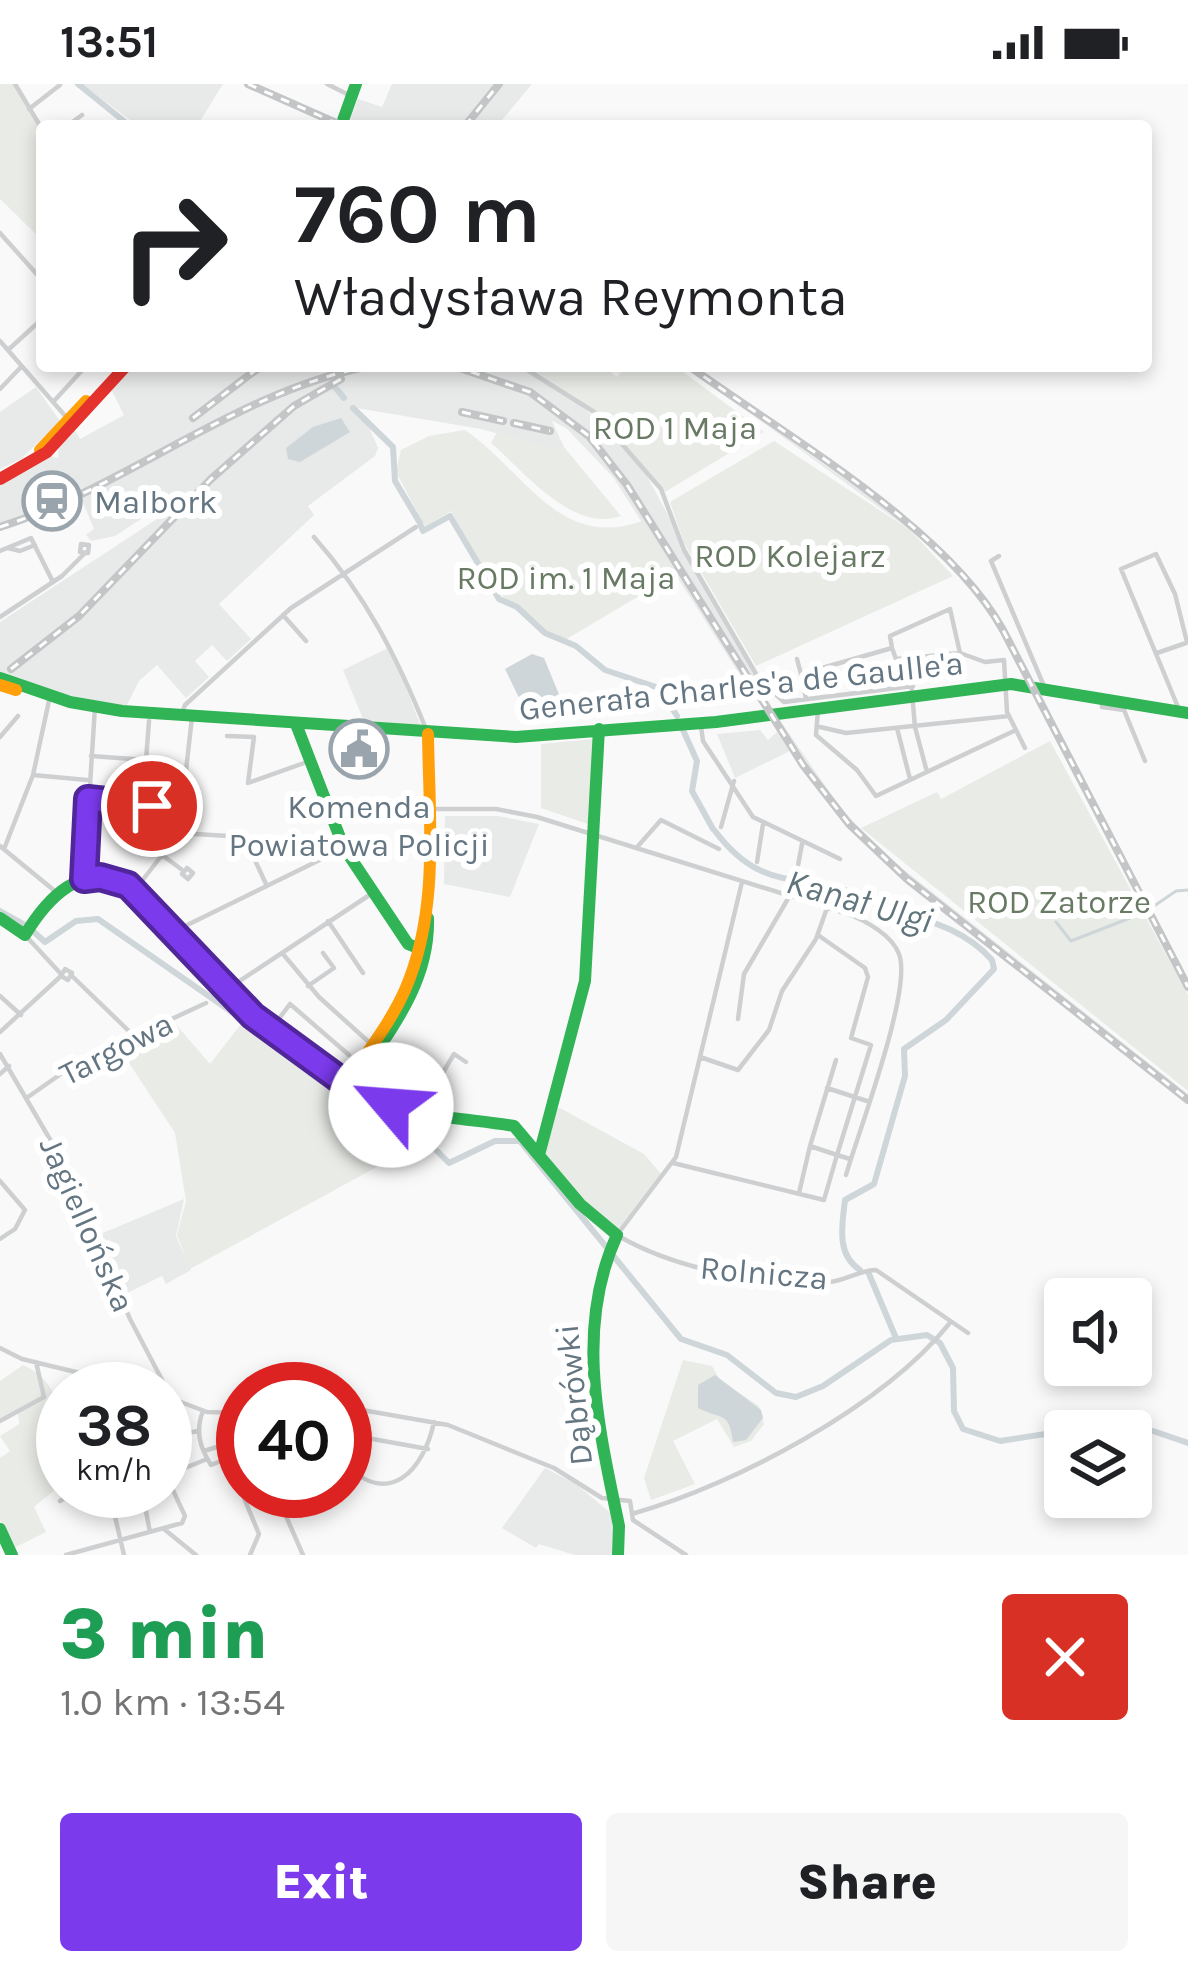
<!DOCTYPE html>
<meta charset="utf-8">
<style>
:root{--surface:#fff;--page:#f6f6f6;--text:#202124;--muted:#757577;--accent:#7c3aed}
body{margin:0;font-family:Karla,sans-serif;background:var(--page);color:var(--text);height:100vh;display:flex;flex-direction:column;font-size:45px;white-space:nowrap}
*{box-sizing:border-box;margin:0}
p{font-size:39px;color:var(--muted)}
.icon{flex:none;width:66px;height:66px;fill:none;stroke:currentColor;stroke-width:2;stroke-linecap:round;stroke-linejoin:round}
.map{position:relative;height:1471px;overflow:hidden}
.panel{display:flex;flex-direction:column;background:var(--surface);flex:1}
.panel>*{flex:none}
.banner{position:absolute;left:36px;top:36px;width:1116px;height:252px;border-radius:12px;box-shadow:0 6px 18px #0003;background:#fff;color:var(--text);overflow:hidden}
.buttons{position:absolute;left:1044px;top:1194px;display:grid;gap:24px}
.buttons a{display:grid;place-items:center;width:108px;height:108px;border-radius:12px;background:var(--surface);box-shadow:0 6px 18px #0003;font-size:60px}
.speed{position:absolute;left:36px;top:1278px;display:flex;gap:24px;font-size:60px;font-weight:700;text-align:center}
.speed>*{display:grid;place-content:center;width:156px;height:156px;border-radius:50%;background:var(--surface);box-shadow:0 6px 18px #0003;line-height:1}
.speed small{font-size:30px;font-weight:400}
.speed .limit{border:18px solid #d22;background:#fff;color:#111}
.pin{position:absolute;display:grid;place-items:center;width:102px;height:102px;color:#fff;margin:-51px;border:6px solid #fff;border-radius:50%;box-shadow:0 3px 12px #0007}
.me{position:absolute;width:132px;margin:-66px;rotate:297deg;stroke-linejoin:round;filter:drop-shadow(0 0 9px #0008)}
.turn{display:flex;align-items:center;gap:42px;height:252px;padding:0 60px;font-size:54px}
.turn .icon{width:156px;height:156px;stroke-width:2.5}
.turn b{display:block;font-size:84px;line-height:102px}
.round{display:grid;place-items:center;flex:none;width:126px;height:126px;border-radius:12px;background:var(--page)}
.headline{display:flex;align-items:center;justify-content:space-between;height:204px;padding:0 60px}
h1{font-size:72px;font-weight:800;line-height:90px;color:#1e9e55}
.action{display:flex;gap:24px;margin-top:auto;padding:24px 60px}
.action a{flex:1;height:138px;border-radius:12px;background:var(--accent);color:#fff;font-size:48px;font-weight:800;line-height:138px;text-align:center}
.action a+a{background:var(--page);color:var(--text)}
.status{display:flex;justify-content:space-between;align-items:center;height:84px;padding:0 60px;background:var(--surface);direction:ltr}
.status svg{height:33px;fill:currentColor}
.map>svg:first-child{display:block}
.built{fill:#e8e9e9}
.green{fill:#e8ebe6}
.water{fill:#ced6d9}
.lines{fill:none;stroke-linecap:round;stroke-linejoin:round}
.stream{stroke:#ced6d9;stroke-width:3}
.canal{stroke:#ced6d9;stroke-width:6}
.street{stroke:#cecfd0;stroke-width:4.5}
.fast{stroke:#30b455;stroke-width:12}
.slow{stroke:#ff9f0a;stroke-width:12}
.jam{stroke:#e5322d;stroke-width:12}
.rail-casing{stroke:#c3c5c6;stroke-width:8}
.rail{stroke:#fff;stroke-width:3;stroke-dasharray:9;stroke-linecap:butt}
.route-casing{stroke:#51269a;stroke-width:30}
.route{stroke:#7c3aed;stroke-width:21}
.labels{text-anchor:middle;stroke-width:12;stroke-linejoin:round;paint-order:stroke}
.park-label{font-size:33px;fill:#687a64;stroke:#fff}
.poi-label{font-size:33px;fill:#657683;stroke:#fff;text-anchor:start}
.street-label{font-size:33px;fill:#657683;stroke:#fff}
.water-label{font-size:36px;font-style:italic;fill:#60757c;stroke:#fff}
</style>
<div class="status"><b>13:51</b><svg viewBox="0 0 49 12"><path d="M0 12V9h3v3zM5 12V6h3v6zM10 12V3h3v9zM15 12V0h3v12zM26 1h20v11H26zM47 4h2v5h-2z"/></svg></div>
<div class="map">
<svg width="1188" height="1471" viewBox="0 0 1188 1471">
<rect width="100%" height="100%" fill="#f9f9f9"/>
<path class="built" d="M82 0H223L197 42H138Z
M392 0H532L497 42H348L358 15 382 23Z
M132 282H516L551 299 605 341 647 392 773 625 763 624 747 602 613 393 566 344 552 337 564 363 560 367 481 345 351 323 370 345 378 364 375 372 308 422 314 431 219 520 251 555 227 577 212 561 195 577 209 593 186 614 157 581 139 597 126 623 30 603 0 591V538L189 414 181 409 115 452 91 457 86 451 94 445 81 414 0 445V398L49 372 58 374 59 363 75 346 80 355 124 331 110 303Z
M686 282 944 466 988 517 1032 598 985 519 948 474Z
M36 303 60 337 21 375 0 385V328Z
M390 563 422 645 365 640 343 586Z
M777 632 842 726 889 774 1188 1010V1019L888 782 816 704 771 637Z
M760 646 768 656 777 648 790 667 735 694 717 650Z
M445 732H498L539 740 510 813 444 800Z
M184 1115 176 1152 191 1186 166 1200 162 1192 123 1211 98 1151Z
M545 1384 576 1400 613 1431V1471H575L539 1460 536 1464 502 1444Z"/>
<path class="green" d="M0 0H13L42 48V156L0 115Z
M522 282H603L617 293 626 282H675L764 348 665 408 595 327Z
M465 346C525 387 559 467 642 437L676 490 565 556C500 531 483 483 451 427L425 443 396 388 401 366 429 352Z
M497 348 560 367 564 363 621 432C572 449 525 388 491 359Z
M774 357 910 446 953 492 756 582 684 459 670 418Z
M594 655 588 740 541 724V660Z
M1050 657 1188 911V1007L861 744 937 708 941 715Z
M173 937 210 980 241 940 417 1061 190 1185 177 1151 186 1117 175 1049 118 962Z
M560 1024 644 1070 662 1091 618 1147 589 1126 544 1073 552 1026Z
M683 1276 712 1282 720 1296 759 1322 764 1340 751 1357 734 1363 717 1335 673 1357 695 1400 651 1416 644 1394Z
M23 1281C70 1301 63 1356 63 1399L34 1423 46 1448 14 1464 0 1437V1374L10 1367 0 1352 19 1340 18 1329 0 1336V1297Z"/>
<path class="water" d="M341 334 350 348 300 378 288 375 286 364 313 343Z
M532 570 544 574 563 620 535 628 522 620 505 585Z
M715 1291 761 1326 763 1334 746 1356 733 1358C729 1326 721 1336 698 1324V1301Z"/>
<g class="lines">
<path class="stream" d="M1154 822 1176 807 1188 806
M1056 838 1071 857 1143 829"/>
<path class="canal" d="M78 0 130 42
M334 302 344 314
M353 324 393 363 395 397 420 439
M421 442 423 447 450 432 499 515 517 523 545 549 576 562 605 586 659 604 677 632
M683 646 697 677 692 707 713 745
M715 747C755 800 785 792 844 806 858 809 872 820 886 824 927 837 962 843 992 876L994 885 946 936 904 965 905 992 874 1100 845 1116C842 1142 836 1170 860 1186
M0 827 27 842
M34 848 45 858 76 837 98 835 423 1061 432 1062 449 1079 495 1057H520L681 1255 727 1271 776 1309 796 1313 823 1302 891 1256 927 1251 940 1259 953 1284 954 1327 963 1345 1000 1357 1065 1347
M869 1190 896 1254
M1123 1347H1153L1188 1359"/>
<path class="street" d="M15 0 42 45
M327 0 351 12
M29 25 60 1
M67 42 82 31
M0 149 42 196
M0 257 67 334
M8 266 42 235
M521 282 594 328 661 405 684 466 759 595 784 618 913 602
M0 305 21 283
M54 317 86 282
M314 453C366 512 397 573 426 645
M81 460 89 461 88 469 80 468Z
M8 464 20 467 35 461
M0 467 31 454 53 498
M999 472 991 477 1044 602
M283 531 306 557
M0 533 62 492 84 470
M892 564 890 552 950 525 960 569
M1157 569 1186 559
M909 574 960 569 985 578 1004 576 1007 628 1025 664
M797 575 801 590
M1101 611 1102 623 1124 626 1145 677
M806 615 801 590 892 564 896 575 909 574 915 643 927 688
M818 626 816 651 857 686 876 712 1016 646
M1180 628 1121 485 1156 470 1175 510 1187 558
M181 632 185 621 291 524 416 443
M701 642 703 657 753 733 840 775
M820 643 846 649 1009 632
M897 644 910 695
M227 652 254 653 248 699 307 678
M0 653 18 632
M91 672 146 676 149 637
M33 691 87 696
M88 715 182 726
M428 725H496L537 733 848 830C866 837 892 851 899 870 913 905 858 1049 846 1091
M721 743 734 697
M179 749 244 753 267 802
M0 762 56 808
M638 762 661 736 719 765
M4 765 33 691 50 612
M162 771 181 785
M757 778 763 740
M187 784 193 789 188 795 182 790Z
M796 792 802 760
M84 795 95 623
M742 798 676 1073 617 1151C670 1183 769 1205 830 1198 847 1196 860 1186 876 1186L968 1249
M135 806 179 749 192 633
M328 837 363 889
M175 847 342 765
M25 851 61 890
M818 851 865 884 868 893 851 954 871 961 837 1071 810 1062 836 976
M283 870 319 913 371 960
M65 885 72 889 68 896 61 892Z
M72 892 134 952
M308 902 334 884 323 869
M229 904 374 808
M0 912 21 931
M738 935 744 890 789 813
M272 944 290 920 349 971
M0 948 61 892
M0 970 58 1069 130 1235 171 1313 165 1337
M700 973 738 986 769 946 782 907 816 855 827 824
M0 990 9 982
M827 1004 867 1017
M28 1013 75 980 206 919
M400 1023 412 1004 432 1007 454 970 466 978
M673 1079 824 1116 837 1071 850 1075
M0 1097 25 1126 15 1145 0 1155
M799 1109 810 1062
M0 1264 22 1275 146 1305
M165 1312 207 1328 243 1329
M345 1323 448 1341 554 1384 602 1414 630 1417 633 1436 686 1471
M203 1327C195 1347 200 1364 211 1381L226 1375 220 1362 204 1367
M237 1330 243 1343
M0 1337 44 1313 36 1278
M345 1350 428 1365
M165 1353 198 1347
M345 1380C390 1425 424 1385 434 1338
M168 1391 207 1375
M243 1394 239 1402 259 1450 250 1471
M109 1407 124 1471
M142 1407 150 1448
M275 1407 303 1471
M318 1407 321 1422
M60 1417 76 1407
M635 1429C736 1400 882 1323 949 1240
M164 1445 196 1471
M66 1471 182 1439 185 1432 165 1389"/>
<path class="fast" d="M341 42 356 0
M0 594 70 618 122 627 516 653 716 638 1011 600 1188 629
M296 640 344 764 408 860 425 867
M0 834 25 851C46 816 82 775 128 801 150 814 196 872 217 894 264 943 322 995 387 1019 425 1034 473 1035 514 1042L580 1120 617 1151C574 1245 599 1345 619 1442L618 1471
M352 1003C387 950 430 901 428 834
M539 1071 585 897 599 645
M0 1445 12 1471"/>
<path class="slow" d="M40 366 86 317
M0 601 16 606
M346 1000C366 969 390 940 405 906 440 826 429 735 428 650"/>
<path class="jam" d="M0 395 47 368 126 282"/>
<defs>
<path id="rail" d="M248 0 343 42
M465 42 499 0
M454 282 530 308 589 352 627 401 803 681 849 740 907 795 1188 1016
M689 282C786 352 946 443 1003 546L1188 903
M462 328 503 337
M193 334 261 282
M514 339 550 347
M0 443C129 402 235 308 370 282
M11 585 79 532 211 395 294 322 341 295"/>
</defs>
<use href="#rail" class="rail-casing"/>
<use href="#rail" class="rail"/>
</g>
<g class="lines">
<defs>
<path id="route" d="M152 722 88 715 84 795 100 793 128 801 253 932 346 1000 391 1021"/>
</defs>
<use href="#route" class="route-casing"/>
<use href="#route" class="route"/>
</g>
<defs>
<symbol id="station-ring" viewBox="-11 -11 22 22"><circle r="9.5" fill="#fff" stroke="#99a4ac" stroke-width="1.5"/><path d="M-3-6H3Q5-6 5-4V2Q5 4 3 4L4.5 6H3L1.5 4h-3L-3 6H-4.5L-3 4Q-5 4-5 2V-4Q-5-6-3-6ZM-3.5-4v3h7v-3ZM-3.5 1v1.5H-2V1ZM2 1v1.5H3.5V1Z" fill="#99a4ac"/></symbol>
<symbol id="civic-ring" viewBox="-11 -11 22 22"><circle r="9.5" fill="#fff" stroke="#99a4ac" stroke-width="1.5"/><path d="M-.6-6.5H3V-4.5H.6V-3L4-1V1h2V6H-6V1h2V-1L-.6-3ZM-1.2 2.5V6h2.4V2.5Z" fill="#99a4ac"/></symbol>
</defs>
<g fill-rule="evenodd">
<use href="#station-ring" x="19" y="384" width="66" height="66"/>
<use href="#civic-ring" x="326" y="632" width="66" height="66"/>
</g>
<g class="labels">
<g class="park-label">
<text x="675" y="355">ROD 1 Maja</text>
<text x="790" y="483">ROD Kolejarz</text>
<text x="566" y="505">ROD im. 1 Maja</text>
<text x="1059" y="829">ROD Zatorze</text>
</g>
<g class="poi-label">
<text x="94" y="429">Malbork</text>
<text x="359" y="734" text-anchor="middle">Komenda<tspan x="359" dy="38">Powiatowa Policji</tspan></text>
</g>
<g class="street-label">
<text transform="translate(741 601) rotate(-6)" y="12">Generała Charles'a de Gaulle'a</text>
<text transform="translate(116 964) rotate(-27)" y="12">Targowa</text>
<text transform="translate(88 1140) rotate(66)" y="12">Jagiellońska</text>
<text transform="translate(764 1188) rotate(5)" y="12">Rolnicza</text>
<text transform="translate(573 1311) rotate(-96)" y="12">Dąbrówki</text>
</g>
<g class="water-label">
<text transform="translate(860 816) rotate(16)" y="13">Kanał Ulgi</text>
</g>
</g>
</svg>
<div class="buttons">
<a><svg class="icon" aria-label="sound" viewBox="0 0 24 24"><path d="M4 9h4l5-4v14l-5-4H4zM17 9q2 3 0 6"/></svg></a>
<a><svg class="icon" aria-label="layers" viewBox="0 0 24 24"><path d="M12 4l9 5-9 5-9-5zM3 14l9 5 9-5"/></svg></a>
</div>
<div class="speed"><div>38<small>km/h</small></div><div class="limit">40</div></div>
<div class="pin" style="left:152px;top:722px;background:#d93025"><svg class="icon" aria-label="arrive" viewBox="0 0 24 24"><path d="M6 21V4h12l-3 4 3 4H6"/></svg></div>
<svg class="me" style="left:391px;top:1021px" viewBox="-20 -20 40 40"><circle r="19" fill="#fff"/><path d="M0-13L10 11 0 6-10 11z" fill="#7c3aed"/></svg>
<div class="banner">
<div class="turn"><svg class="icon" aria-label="right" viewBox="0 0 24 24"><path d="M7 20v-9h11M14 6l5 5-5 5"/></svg><div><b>760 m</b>Władysława Reymonta</div></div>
</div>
</div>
<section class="panel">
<div class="headline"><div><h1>3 min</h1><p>1.0 km · 13:54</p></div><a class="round" style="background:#d93025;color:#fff"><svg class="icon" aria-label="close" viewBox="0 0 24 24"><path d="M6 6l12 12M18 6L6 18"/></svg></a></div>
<div class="action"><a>Exit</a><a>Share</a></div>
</section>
